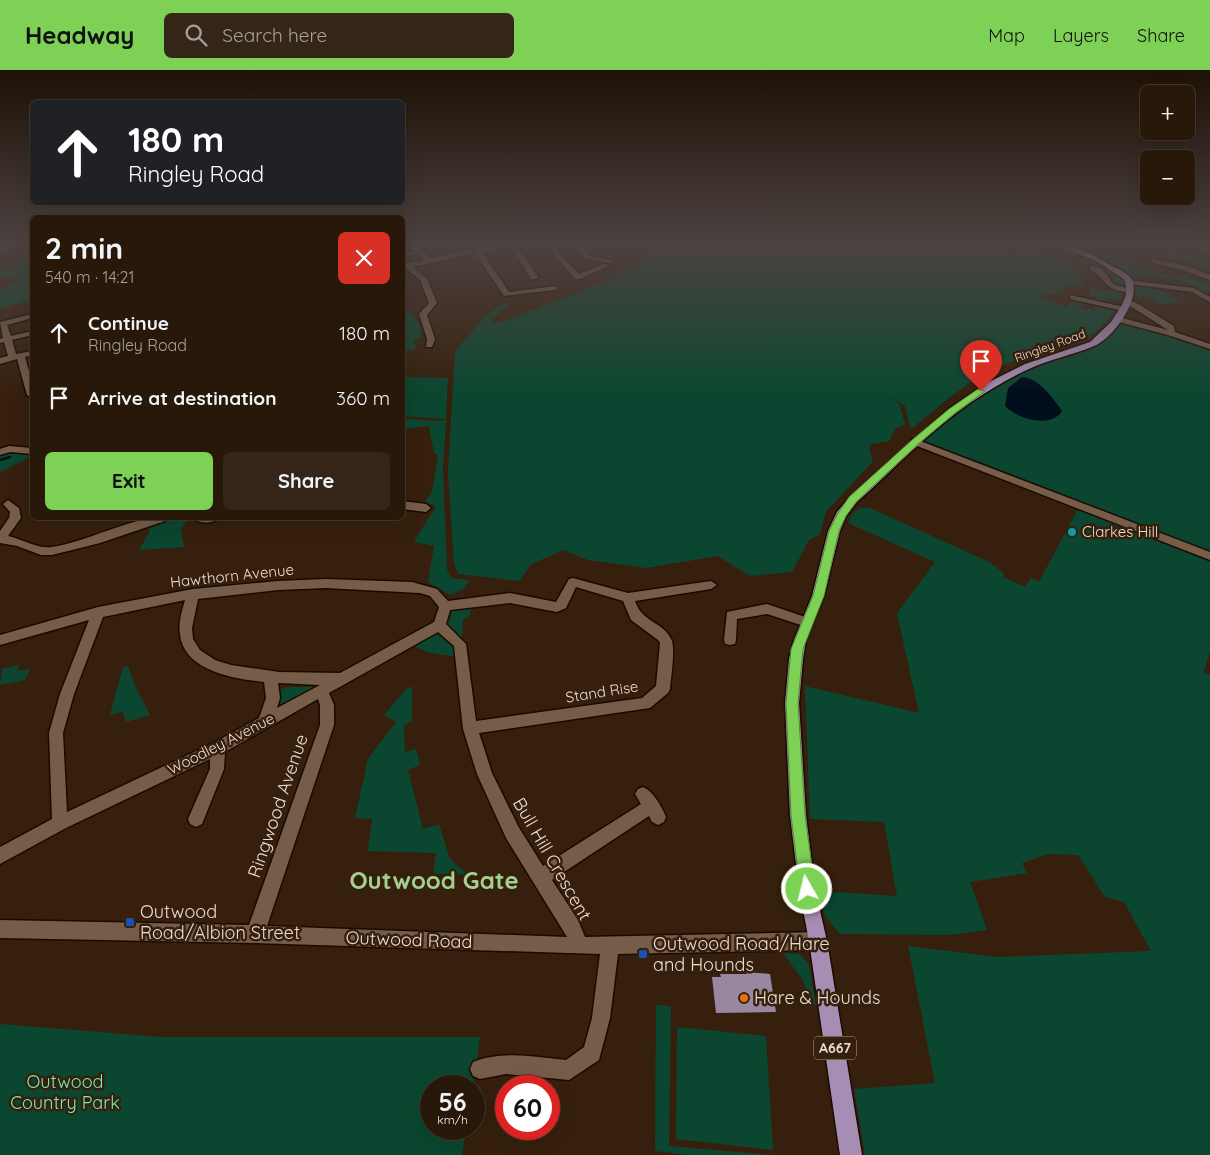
<!DOCTYPE html>
<meta charset="utf-8">
<style>
:root{--surface:#28180a;--page:#342518;--text:#f1f3f6;--muted:#a5a09c;--line:#44372b;--accent:#7dd154}
body{margin:0;font-family:Quicksand,sans-serif;background:var(--page);color:var(--text);height:100vh;display:flex;flex-direction:column;font-size:19px;white-space:nowrap}
*{box-sizing:border-box;margin:0}
p{font-size:16px;color:var(--muted)}
.icon{flex:none;width:28px;height:28px;fill:none;stroke:currentColor;stroke-width:2;stroke-linecap:round;stroke-linejoin:round}
.map{position:relative;flex:1;overflow:hidden}
.drawer{position:absolute;left:30px;top:145px;width:375px;height:305px;display:flex;flex-direction:column;background:var(--surface);border-radius:8px;box-shadow:0 5px 20px #0002,0 0 0 1px var(--line)}
.drawer>*{flex:none}
.top-card{position:absolute;left:30px;top:30px;width:375px;height:105px;border-radius:8px;box-shadow:0 5px 20px #0002,0 0 0 1px var(--line);background:#202124;color:#fff;overflow:hidden}
.buttons{position:absolute;left:1140px;top:15px;display:grid;gap:10px}
.buttons a{display:grid;place-items:center;width:55px;height:55px;border-radius:8px;background:var(--surface);box-shadow:0 5px 20px #0002,0 0 0 1px var(--line);font-size:25px}
.speed{position:absolute;left:420px;top:1005px;display:flex;gap:10px;font-size:25px;font-weight:700;text-align:center}
.speed>*{display:grid;place-content:center;width:65px;height:65px;border-radius:50%;background:var(--surface);box-shadow:0 5px 20px #0002,0 0 0 1px var(--line);line-height:1}
.speed small{font-size:12px;font-weight:400}
.speed .limit{border:8px solid #d22;background:#fff;color:#111}
.pin{position:absolute;display:grid;place-items:center;width:42px;height:42px;color:#fff;margin:-51px -21px;border-radius:50% 50% 50% 0;rotate:-45deg;box-shadow:0 0 5px #0007}
.pin .icon{rotate:45deg}
.me{position:absolute;width:55px;margin:-28px;rotate:352deg;stroke-linejoin:round;filter:drop-shadow(0 0 4px #0008)}
.turn{display:flex;align-items:center;gap:18px;height:105px;padding:0 15px;font-size:22px}
.turn .icon{width:65px;height:65px;stroke-width:2.5}
.turn b{display:block;font-size:35px;line-height:42px}
.round{display:grid;place-items:center;flex:none;width:52px;height:52px;border-radius:8px;background:var(--page)}
.overview{display:flex;align-items:center;justify-content:space-between;height:85px;padding:0 15px}
h1{font-size:30px;font-weight:800;line-height:38px}
.action{display:flex;gap:10px;margin-top:auto;padding:10px 15px}
.action a{flex:1;height:58px;border-radius:8px;background:var(--accent);color:#111;font-size:20px;font-weight:800;line-height:58px;text-align:center}
.action a+a{background:var(--page);color:var(--text)}
ul{padding:0;list-style:none}
li{display:flex;align-items:center;gap:15px;height:65px;padding:0 15px}
li div{flex:1}
li b{display:block;font-size:19px}
li em{font-style:normal}
header{display:flex;align-items:center;gap:30px;box-sizing:border-box;height:70px;padding:0 25px;background:var(--accent);color:#111}
header strong{font-size:24px}
nav{display:flex;gap:28px;margin-inline-start:auto;font-size:18px}
.search{width:350px;height:45px;background:var(--page);display:flex;align-items:center;gap:12px;box-sizing:border-box;padding:0 18px;border-radius:8px;color:var(--muted);font-size:19px}
.map>svg:first-child{display:block}
.green{fill:#0b4730}
.water{fill:#000d1c}
.lines{fill:none;stroke-linecap:round;stroke-linejoin:round}
.stream{stroke:#000d1c;stroke-width:2.5}
.building{fill:#9986a1}
.minor-casing{stroke:#1c0900;stroke-width:3}
.major-casing{stroke:#1c0900;stroke-width:3}
.minor{fill:#765d49;fill-rule:evenodd}
.major{fill:#a58db3;fill-rule:evenodd}
.tram{stroke:#b5a497;stroke-width:1}
.route{fill:#7dd154;stroke:#518837}
.culture-dot{fill:#0f9aa8;stroke:#36200d;stroke-width:2}
.transit-dot{fill:#1a4fb4;stroke:#36200d;stroke-width:2}
.food-dot{fill:#e8710a;stroke:#36200d;stroke-width:2}
.labels{text-anchor:middle;stroke-width:5;stroke-linejoin:round;paint-order:stroke}
.far-street-label{font-size:12px;fill:#ebdcd1;stroke:#36200d}
.shield{fill:#36200d;stroke:#b5a496;stroke-width:1}
.shield-label{font-size:14px;font-weight:bold;fill:#ebdcd1}
.poi-label{font-size:15px;fill:#ebdcd1;stroke:#36200d;text-anchor:start}
.street-label{font-size:15px;fill:#ebdcd1;stroke:#36200d}
.near-street-label{font-size:18px;fill:#ebdcd1;stroke:#36200d}
.near-poi-label{font-size:18px;fill:#ebdcd1;stroke:#36200d;text-anchor:start}
.near-park-label{font-size:18px;fill:#74eeb6;stroke:#36200d}
.near-district-label{font-size:24px;font-weight:bold;fill:#a2d08f;stroke:#36200d}
</style>
<header>
<strong>Headway</strong>
<div class="search"><svg class="icon" aria-label="search" viewBox="0 0 24 24"><circle cx="10" cy="10" r="6"/><path d="M15 15l6 6"/></svg>Search here</div>
<nav><a>Map</a><a>Layers</a><a>Share</a></nav>
</header>
<div class="map">
<svg width="1210" height="1085" viewBox="0 0 1210 1085">
<rect width="100%" height="100%" fill="#36200d"/>
<path class="green" d="M642 174H995L1010 181 1035 174H1049L1038 177 1041 178 1039 180 1044 182 1040 183 1052 181 1058 185 1055 187 1074 195 1072 196 1082 208H1080L1082 211H1080L1086 217 1068 215 1060 222 1038 226 1068 238 1074 228 1085 231 1079 238 1087 240 1088 239 1094 241 1100 236 1116 239C1086 287 1032 277 988 302 960 317 935 340 911 359L905 336 889 326 899 334 905 354 895 359 889 371 871 374 869 378 873 391 826 442 820 464 809 470 792 502 750 506 718 486 646 498 588 490 563 480 530 495 520 511 458 504 454 494 448 402 455 281 484 248 501 235 512 233 491 249V252L498 253 573 225 641 195Z
M1139 174H1161L1178 180 1177 181 1208 190 1202 194 1205 195 1210 192V199L1159 182 1160 180 1148 177 1147 179H1142Z
M1120 181 1121 188 1135 190 1130 193 1123 190 1119 192 1132 197 1131 198 1135 200 1143 196 1149 198 1147 200H1154L1164 205 1176 207H1187L1210 217V221C1203 222 1194 223 1189 217L1195 219 1201 218 1178 210 1137 203 1140 211 1122 199 1098 189Z
M19 187H32V230L0 238V221L20 210 0 207V201L17 191Z
M1091 190 1119 204 1125 212 1123 219 1113 216 1109 212 1115 208 1114 206 1096 199 1091 193H1081Z
M1139 214 1170 225 1181 232 1162 234 1146 226 1137 227 1136 215Z
M1090 218 1122 223 1120 230 1100 227 1110 232 1095 229 1097 226 1090 225Z
M402 232 419 254 421 267 414 270 413 274H416L414 280H403Z
M1123 252 1173 266 1210 279V482L923 371 989 320 1030 298 1105 271Z
M403 307 448 308 446 349 403 346Z
M403 348 431 351 446 350 443 398 447 500 451 508 469 510C467 519 459 521 450 525L428 512 434 476 414 472 436 436 425 432 432 422 438 386 434 383 429 356 403 359Z
M14 383 32 386 0 402V385Z
M1079 437 1210 491V581L1204 602 1210 605V1085H865L854 1019 935 1013 908 876 997 887 1151 881 1124 832 1105 827 1078 785 1048 784 1022 793 1027 803 970 812 987 860 950 865 840 864 825 846 818 821 897 826 884 752 810 749 805 616 919 643 897 543 935 492 848 453C853 442 857 436 870 438L989 492 1004 503 1003 507 1025 517 1031 508 1039 512Z
M167 448H179L188 450 181 459 184 477 139 480 150 461 148 456Z
M472 537 469 546 463 550 462 568 447 556 453 540Z
M436 564 445 568 454 576 455 586C439 585 426 583 413 575L424 568Z
M19 595 17 601 30 599 25 610 0 615 2 599Z
M128 596 135 616 150 645 126 652 123 642 110 645 123 597Z
M412 616V651L404 655 405 682 416 679 420 695 408 700 423 759 439 754 450 789 467 804H433L436 783 368 781 372 749 355 748 368 689 396 652 384 645 405 620Z
M287 617H312L315 619 278 638 279 620Z
M783 883 799 884 809 895 816 935 815 936 802 909Z
M656 935 671 936 669 1076 772 1085H689L655 1081Z
M0 954 161 967H480L473 1016H431V1059H466L462 1085H0Z
M677 957 766 966 773 1080 676 1069Z"/>
<path class="water" d="M1022 307C1039 308 1052 327 1062 341 1051 359 1017 349 1005 336L1008 318Z"/>
<g class="lines">
<path class="stream" d="M0 390 10 387"/>
</g>
<path class="building" d="M746 902 770 904 776 942 716 943 712 907H721L720 904H747Z"/>
<g class="lines">
<defs>
<path id="minor" d="M407 174H414L431 188 477 178 523 174 517 176 538 207 537 209H531L511 177 482 182 509 222 555 216 559 218 555 220 504 226 475 183 413 197 427 209 437 233 427 245 435 269 432 277H426L427 269 419 244 429 233 420 210 406 198 402 199V195L424 190 418 184 402 188V182L405 184 414 181Z
M545 174H551L579 204 604 194 610 195 581 209H575Z
M572 174H578L590 186 614 191 611 193 586 189Z
M1182 174H1191L1210 180V184Z
M1152 189 1187 196 1210 205V210L1182 200 1150 192V190Z
M1090 196C1104 196 1107 206 1113 214L1134 221 1130 223C1102 219 1110 212 1090 200Z
M1127 210 1194 218 1210 227V232L1192 222 1130 214H1127Z
M1070 225 1124 237 1128 239 1124 241 1070 229Z
M1124 231 1135 232 1174 256 1175 262 1210 274V279L1168 265 1115 251V247H1118L1168 260 1130 236 1124 235Z
M32 244V248L7 255 11 266 32 261V265L12 270 16 284 32 281V285L25 287 32 312V328L27 325 17 289 0 294V288L8 286 4 272 0 273V269L3 268 0 252Z
M915 369 1210 482V490L912 374V370Z
M9 376 32 378V384L10 382 0 385V379Z
M8 430 19 438 21 448 8 466C22 469 38 479 52 477 85 473 138 444 167 448L165 451 100 473 52 485H41L17 476 0 473V461L9 448 10 442 3 434Z
M402 431 426 434 431 438 426 442 402 439Z
M193 448H219C213 454 199 454 193 448Z
M573 508 628 523 711 511 717 515 711 519 635 531C642 553 665 552 672 571 675 582 671 607 670 619L668 623 650 638 479 663 492 703 518 756 543 796 641 734 635 724 638 719 643 717C653 721 662 737 666 747L664 752 658 755 652 752 649 746 552 810 578 850 585 867 818 862 824 865 827 871 824 877 818 880 618 884 610 948 599 990 569 1010 506 1004 480 1009 473 1006 470 999 473 992C503 980 535 987 566 990L584 977 592 948 600 884 255 873 0 868V850L249 855 320 655V635L318 629 225 682 224 699 202 754 196 757 190 754 188 749 210 699V689L66 758 0 794V777L52 749 49 663 60 624 89 550 0 575V565L98 537 193 519 278 511 326 509 412 512 437 519 448 531 510 523 556 532 569 509ZM576 517 623 531 631 550 658 570 660 573 656 616 642 628 476 651 466 574 446 554 450 540 510 533 557 542 566 538ZM326 518 420 523 430 526 439 537 434 552 340 603 279 602 231 595 215 590 200 580 193 569 192 558 198 529 278 520ZM185 530C182 541 178 553 180 564 183 601 235 609 264 612L266 628 259 648 213 673 67 742 63 663 74 624 103 547ZM438 562 454 576 463 659 477 704 506 768 567 867 267 856 334 655V635L329 623ZM278 613 320 615 277 638 280 628Z
M767 534 811 549 813 552 811 555 807 557 767 544 737 549 736 570 735 574 730 575 725 574 724 570 727 542Z"/>
<path id="major" d="M10 174H18L0 183V178Z
M1053 174C1069 172 1098 187 1112 196 1118 199 1127 203 1131 208 1143 228 1112 269 1094 276 1073 285 1050 289 1029 299 1009 308 989 320 970 333 929 361 894 399 857 432L846 446 840 461 824 526 806 570 803 589 799 633 806 745 815 819 827 871 862 1085H840L809 871 799 819 790 745 785 633 789 589 794 570 812 526 828 461 837 442 849 428 949 339 987 313 1025 294 1090 272 1111 252 1122 235 1126 225V216L1124 209 1096 191Z"/>
</defs>
<use href="#minor" class="minor-casing"/>
<use href="#major" class="major-casing"/>
<use href="#minor" class="minor"/>
<use href="#major" class="major"/>
<path class="tram" d="M0 176 9 174"/>
</g>
<linearGradient id="sky" x2="0" y2="1"><stop stop-color="#1e1207"/><stop offset="0.53" stop-color="#4c4240"/><stop offset="1" stop-color="#4c4240" stop-opacity="0"/></linearGradient>
<rect width="1210" height="326" fill="url(#sky)"/>
<path class="route" d="M978 319 985 321 955 343 918 374 856 432 846 446 839 461 824 526 803 579 798 633 805 745 815 819 813 824 807 826 802 824 800 819 791 745 786 633 791 579 813 526 829 461 837 445 849 427 912 370 949 339Z"/>
<circle class="culture-dot" cx="1072" cy="462" r="5"/>
<g class="transit-dot">
<rect x="125" y="847" width="10" height="10" rx="2.5"/>
<rect x="638" y="879" width="10" height="10" rx="2.5"/>
</g>
<circle class="food-dot" cx="744" cy="928" r="5"/>
<g class="labels">
<g class="far-street-label">
<text transform="translate(1050 276) rotate(-20)" y="4">Ringley Road</text>
</g>
<rect class="shield" x="814" y="966.5" width="42" height="23" rx="4"/>
<g class="shield-label">
<text x="835" y="983">A667</text>
</g>
<g class="poi-label">
<text x="1082" y="467">Clarkes Hill</text>
</g>
<g class="street-label">
<text transform="translate(232 506) rotate(-6)" y="5">Hawthorn Avenue</text>
<text transform="translate(602 622) rotate(-9)" y="5">Stand Rise</text>
<text transform="translate(221 674) rotate(-27)" y="5">Woodley Avenue</text>
</g>
<g class="near-street-label">
<text transform="translate(278 736) rotate(-71)" y="6">Ringwood Avenue</text>
<text transform="translate(552 789) rotate(60)" y="6">Bull Hill Crescent</text>
<text transform="translate(409 870) rotate(2)" y="6">Outwood Road</text>
</g>
<g class="near-poi-label">
<text x="140" y="848">Outwood<tspan x="140" dy="21">Road/Albion Street</tspan></text>
<text x="653" y="880">Outwood Road/Hare<tspan x="653" dy="21">and Hounds</tspan></text>
<text x="754" y="934">Hare &amp; Hounds</text>
</g>
<g class="near-park-label">
<text x="65" y="1018">Outwood<tspan x="65" dy="21">Country Park</tspan></text>
</g>
<g class="near-district-label">
<text x="434" y="819">Outwood Gate</text>
</g>
</g>
</svg>
<div class="buttons">
<a>+</a>
<a>−</a>
</div>
<div class="speed"><div>56<small>km/h</small></div><div class="limit">60</div></div>
<div class="pin" style="left:981px;top:321px;background:#d93025"><svg class="icon" aria-label="arrive" viewBox="0 0 24 24"><path d="M6 21V4h12l-3 4 3 4H6"/></svg></div>
<svg class="me" style="left:807px;top:819px" viewBox="-20 -20 40 40"><circle r="17" fill="#7dd154" stroke="#fff" stroke-width="3"/><path d="M0-11L8 9 0 5-8 9z" fill="#fff"/></svg>
<div class="top-card">
<div class="turn"><svg class="icon" aria-label="ahead" viewBox="0 0 24 24"><path d="M12 20V5M6 11l6-6 6 6"/></svg><div><b>180 m</b>Ringley Road</div></div>
</div>
<section class="drawer">
<div class="overview"><div><h1>2 min</h1><p>540 m · 14:21</p></div><a class="round" style="background:#d93025;color:#fff"><svg class="icon" aria-label="close" viewBox="0 0 24 24"><path d="M6 6l12 12M18 6L6 18"/></svg></a></div>
<ul>
<li><svg class="icon" aria-label="ahead" viewBox="0 0 24 24"><path d="M12 20V5M6 11l6-6 6 6"/></svg><div><b>Continue</b><p>Ringley Road</p></div><em>180 m</em></li>
<li><svg class="icon" aria-label="arrive" viewBox="0 0 24 24"><path d="M6 21V4h12l-3 4 3 4H6"/></svg><div><b>Arrive at destination</b></div><em>360 m</em></li>
</ul>
<div class="action"><a>Exit</a><a>Share</a></div>
</section>
</div>
